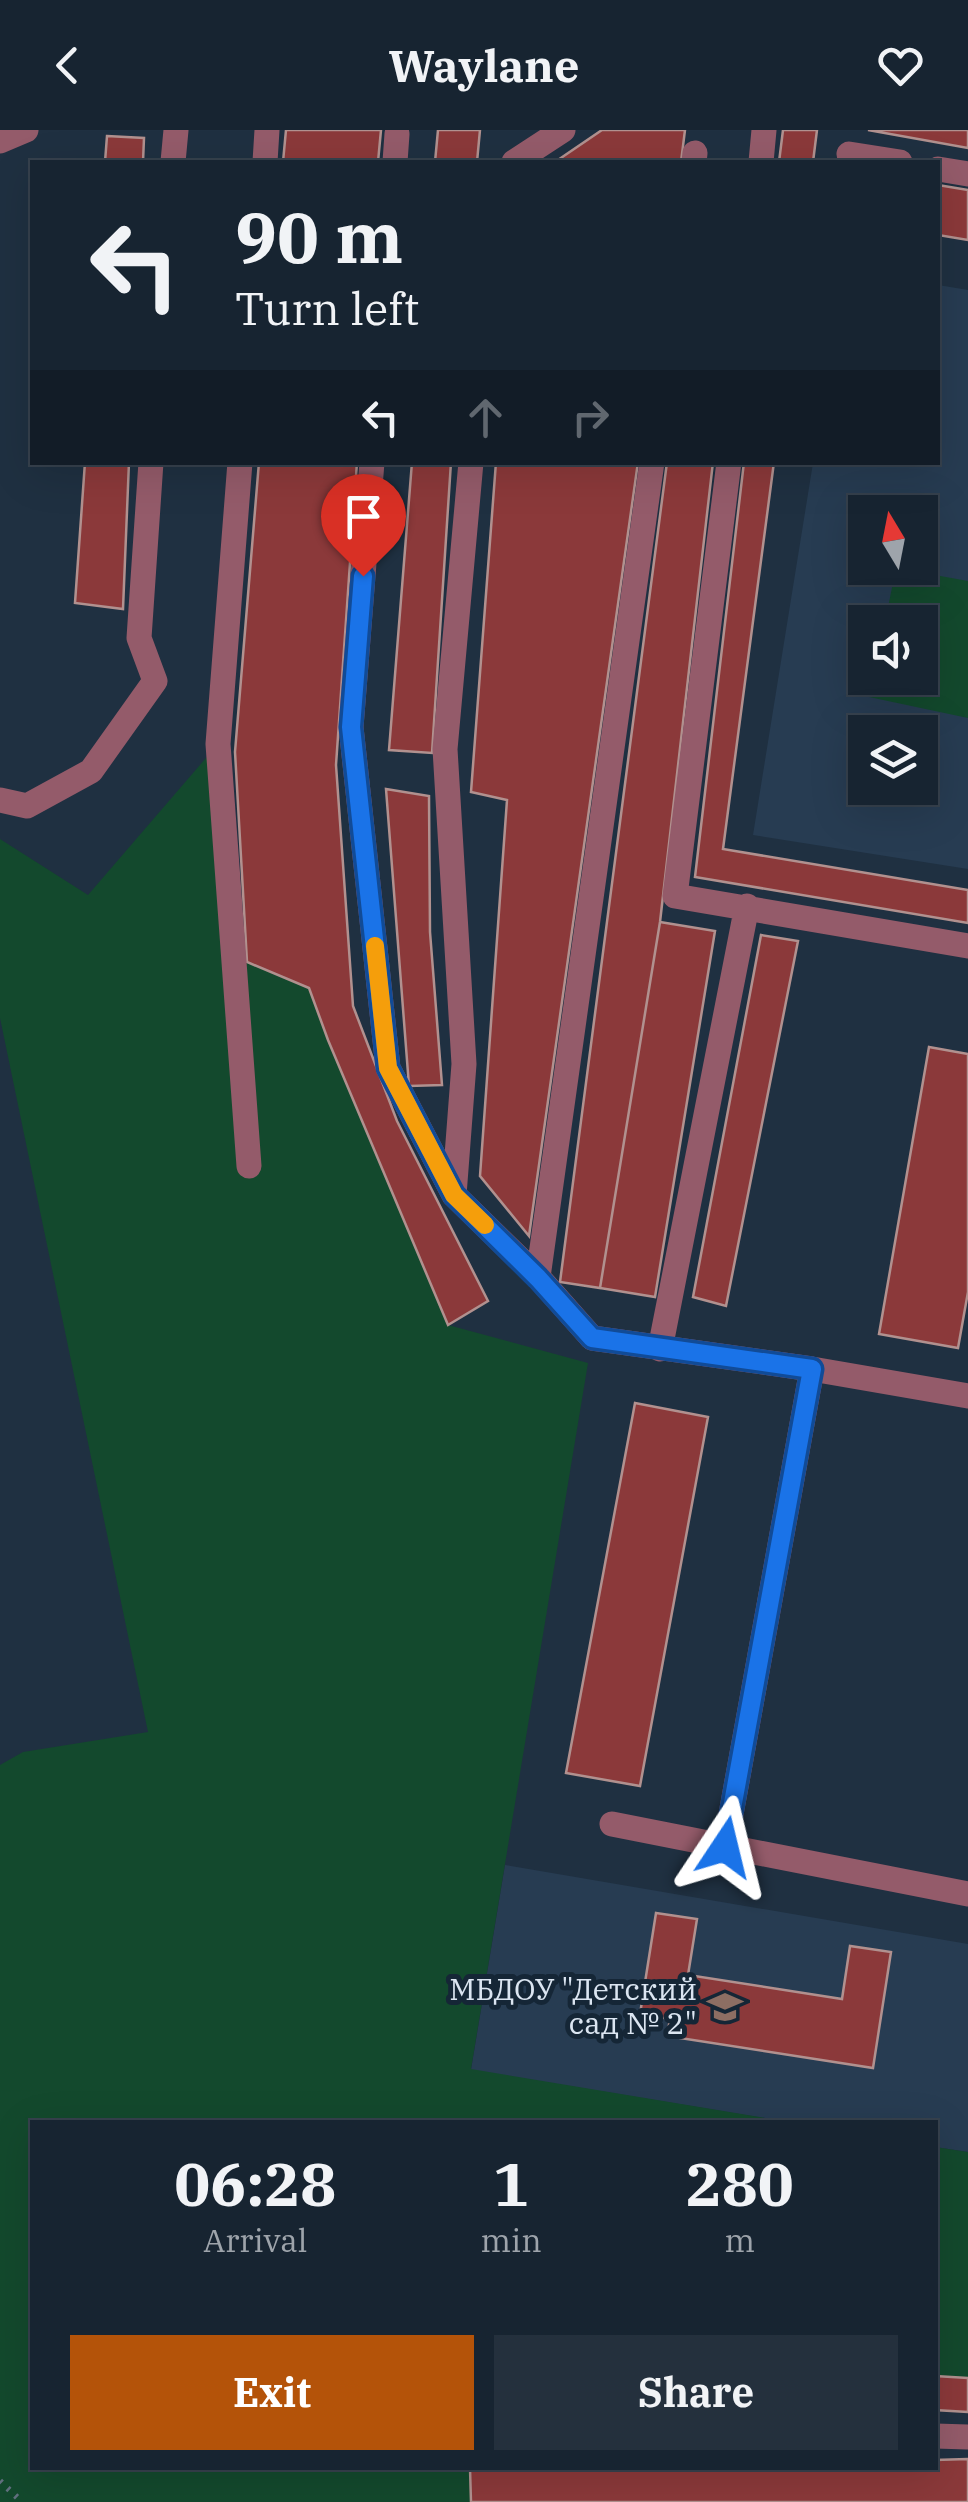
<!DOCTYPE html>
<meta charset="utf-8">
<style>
:root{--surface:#172431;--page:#24303d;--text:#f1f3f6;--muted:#9ea4ab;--line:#36414d;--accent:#b45309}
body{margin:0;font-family:"IBM Plex Serif",serif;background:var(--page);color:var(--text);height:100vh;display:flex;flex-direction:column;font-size:38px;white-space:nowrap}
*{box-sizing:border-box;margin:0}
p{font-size:32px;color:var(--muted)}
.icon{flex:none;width:55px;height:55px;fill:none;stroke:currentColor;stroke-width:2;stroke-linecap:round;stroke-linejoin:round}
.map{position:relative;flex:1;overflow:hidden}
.details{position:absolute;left:30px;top:1990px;width:908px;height:350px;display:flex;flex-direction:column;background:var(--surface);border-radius:0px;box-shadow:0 10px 40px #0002,0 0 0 2px var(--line)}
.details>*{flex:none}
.top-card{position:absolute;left:30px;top:30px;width:910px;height:305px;border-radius:0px;box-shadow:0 10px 40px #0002,0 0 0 2px var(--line);background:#172431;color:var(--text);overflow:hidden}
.needle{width:65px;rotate:350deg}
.tools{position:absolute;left:848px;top:365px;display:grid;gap:20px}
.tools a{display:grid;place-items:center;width:90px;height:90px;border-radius:0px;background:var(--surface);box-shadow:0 10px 40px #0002,0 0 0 2px var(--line);font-size:50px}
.pin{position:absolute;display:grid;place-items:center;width:85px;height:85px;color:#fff;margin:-102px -42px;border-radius:50% 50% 50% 0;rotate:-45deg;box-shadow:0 0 10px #0007}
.pin .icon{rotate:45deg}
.me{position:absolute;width:110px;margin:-55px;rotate:10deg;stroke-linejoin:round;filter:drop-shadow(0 0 8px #0008)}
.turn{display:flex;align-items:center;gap:35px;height:210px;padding:0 40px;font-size:45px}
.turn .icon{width:130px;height:130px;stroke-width:2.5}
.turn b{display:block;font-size:70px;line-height:85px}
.lanes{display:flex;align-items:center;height:95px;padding:0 40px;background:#0003;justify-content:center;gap:50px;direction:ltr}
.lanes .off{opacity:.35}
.eta{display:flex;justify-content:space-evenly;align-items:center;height:170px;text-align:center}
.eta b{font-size:60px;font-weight:700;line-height:70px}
.primary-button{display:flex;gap:20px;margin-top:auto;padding:20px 40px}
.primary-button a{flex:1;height:115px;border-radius:0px;background:var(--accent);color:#fff;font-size:40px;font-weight:700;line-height:115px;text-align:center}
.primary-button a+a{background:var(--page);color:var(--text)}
header{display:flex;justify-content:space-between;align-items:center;height:130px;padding:0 40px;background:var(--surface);font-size:45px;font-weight:700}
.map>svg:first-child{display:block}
.built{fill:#273c52;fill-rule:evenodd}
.green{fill:#13492d}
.building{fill:#8b393a;stroke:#b1918f;stroke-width:2.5}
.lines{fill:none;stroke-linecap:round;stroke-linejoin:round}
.path{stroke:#61707f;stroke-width:6;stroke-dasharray:2.5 8;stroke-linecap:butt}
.minor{stroke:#945b6a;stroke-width:25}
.route-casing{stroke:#114b97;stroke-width:25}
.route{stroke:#1a73e8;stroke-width:18}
.slow{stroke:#f59e0b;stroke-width:18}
.labels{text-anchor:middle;stroke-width:10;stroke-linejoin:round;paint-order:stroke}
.poi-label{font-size:30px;fill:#dbe5f1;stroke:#152636;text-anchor:end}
</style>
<header><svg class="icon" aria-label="back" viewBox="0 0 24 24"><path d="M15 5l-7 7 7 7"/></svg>Waylane<svg class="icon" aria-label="heart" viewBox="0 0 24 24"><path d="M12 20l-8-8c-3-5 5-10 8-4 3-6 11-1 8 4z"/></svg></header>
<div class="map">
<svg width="968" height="2372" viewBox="0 0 968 2372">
<rect width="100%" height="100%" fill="#1f3041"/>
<path class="built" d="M938 155 968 160V739L753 705 813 333 938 332ZM865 382H920V438H865ZM865 492H920V548H865ZM865 602H920V658H865Z
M505 1735 968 1814V2022L935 2017V1992H789L471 1940Z"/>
<path class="green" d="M896 438 968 451V588L869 567 873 548H920V492H885Z
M218 614 233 826 309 858 328 910 448 1195 588 1233 471 1939 789 1992H32V2338H470L471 2372H0V1635L23 1622 148 1602 0 888V709L88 765Z
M935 2017 968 2022V2248L935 2246Z"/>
<path class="building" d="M286 0H381L378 32H283Z
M438 0H480L477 32H435Z
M602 0H685L681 32H555Z
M783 0H817L813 32H779Z
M868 0H968V18Z
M107 6 144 8 143 32H105Z
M938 55 968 60V110L938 105Z
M85 332H129L123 479 75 473Z
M259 332H357L336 635 353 876 397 991 488 1171 448 1195 328 910 309 858 247 832 235 622Z
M412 332H451L432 623 389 620Z
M496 332H638L529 1106 480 1046 507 670 471 662Z
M667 332H713L660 792 600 1158 560 1152Z
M744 332H774L723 719 968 760V793L695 747Z
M386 659 429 666 430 802 442 955 409 956Z
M660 792 715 801 655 1167 600 1158Z
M761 805 798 811 726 1176 693 1167Z
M929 917 968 924V1162L958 1218 879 1204Z
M635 1273 708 1287 640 1656 566 1643Z
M656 1783 697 1789 688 1845 842 1869 850 1816 891 1822 873 1938 667 1906 670 1889 640 1884Z
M935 2246 968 2248V2282L935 2280Z
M968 2329V2372H471L470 2338H935V2330Z"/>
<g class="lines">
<path class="path" d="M0 2351 22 2372"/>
<path class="minor" d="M0 11 26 0
M849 24 900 32
M173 32 176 0
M265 32 267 0
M395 32 397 4
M514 32 563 0
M694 32 695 23
M761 32 764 0
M938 39 968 44
M240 332 218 614 249 1036
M372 332 351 597 388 938 454 1065 538 1147 592 1208 812 1239 968 1266
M729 332 675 766 968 816
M0 670 27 676 91 641 155 551 139 508 151 332
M454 1065 464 934 445 619 471 332
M538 1147 652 332
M660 1219 747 776
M612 1694 968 1764
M725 1717 812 1239
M935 2306 968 2307"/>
</g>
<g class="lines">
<defs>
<path id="route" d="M363 446 351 597 388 938 454 1065 538 1148 592 1208 812 1239 725 1717"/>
</defs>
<use href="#route" class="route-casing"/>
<use href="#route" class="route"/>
<path class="slow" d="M375 816 388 938 454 1065 485 1095"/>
</g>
<defs>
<symbol id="school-bare" viewBox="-9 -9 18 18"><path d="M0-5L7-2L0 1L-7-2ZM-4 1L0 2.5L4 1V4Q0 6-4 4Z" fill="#8d6e63" stroke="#152636" stroke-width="2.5" paint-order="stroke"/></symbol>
</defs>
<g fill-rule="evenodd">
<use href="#school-bare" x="700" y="1852" width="50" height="50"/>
</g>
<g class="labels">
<g class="poi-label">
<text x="697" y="1870">МБДОУ "Детский<tspan x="697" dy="34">сад № 2"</tspan></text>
</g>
</g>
</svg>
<div class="tools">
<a><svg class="needle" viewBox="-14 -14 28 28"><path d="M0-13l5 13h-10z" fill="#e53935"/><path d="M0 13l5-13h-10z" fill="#9ea4ab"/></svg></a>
<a><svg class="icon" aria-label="sound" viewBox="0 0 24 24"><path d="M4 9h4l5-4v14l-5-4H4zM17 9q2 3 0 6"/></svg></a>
<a><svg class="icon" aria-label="layers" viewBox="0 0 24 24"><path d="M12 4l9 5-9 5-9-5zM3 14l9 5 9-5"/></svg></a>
</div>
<div class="pin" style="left:363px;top:446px;background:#d93025"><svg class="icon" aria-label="arrive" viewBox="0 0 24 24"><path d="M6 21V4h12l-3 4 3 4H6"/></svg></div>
<svg class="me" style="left:725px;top:1717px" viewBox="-20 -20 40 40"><path d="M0-17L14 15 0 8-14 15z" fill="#1a73e8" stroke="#fff" stroke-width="4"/></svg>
<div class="top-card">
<div class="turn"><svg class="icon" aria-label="left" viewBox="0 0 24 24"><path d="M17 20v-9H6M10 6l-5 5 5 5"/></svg><div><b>90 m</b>Turn left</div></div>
<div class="lanes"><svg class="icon" aria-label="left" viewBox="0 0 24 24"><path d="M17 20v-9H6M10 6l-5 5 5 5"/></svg><svg class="icon off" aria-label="ahead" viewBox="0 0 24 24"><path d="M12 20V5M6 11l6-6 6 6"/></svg><svg class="icon off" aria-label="right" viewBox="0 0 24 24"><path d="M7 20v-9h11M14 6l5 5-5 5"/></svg></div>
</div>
<section class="details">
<div class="eta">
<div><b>06:28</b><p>Arrival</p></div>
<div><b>1</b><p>min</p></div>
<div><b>280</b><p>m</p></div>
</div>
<div class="primary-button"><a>Exit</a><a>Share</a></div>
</section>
</div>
